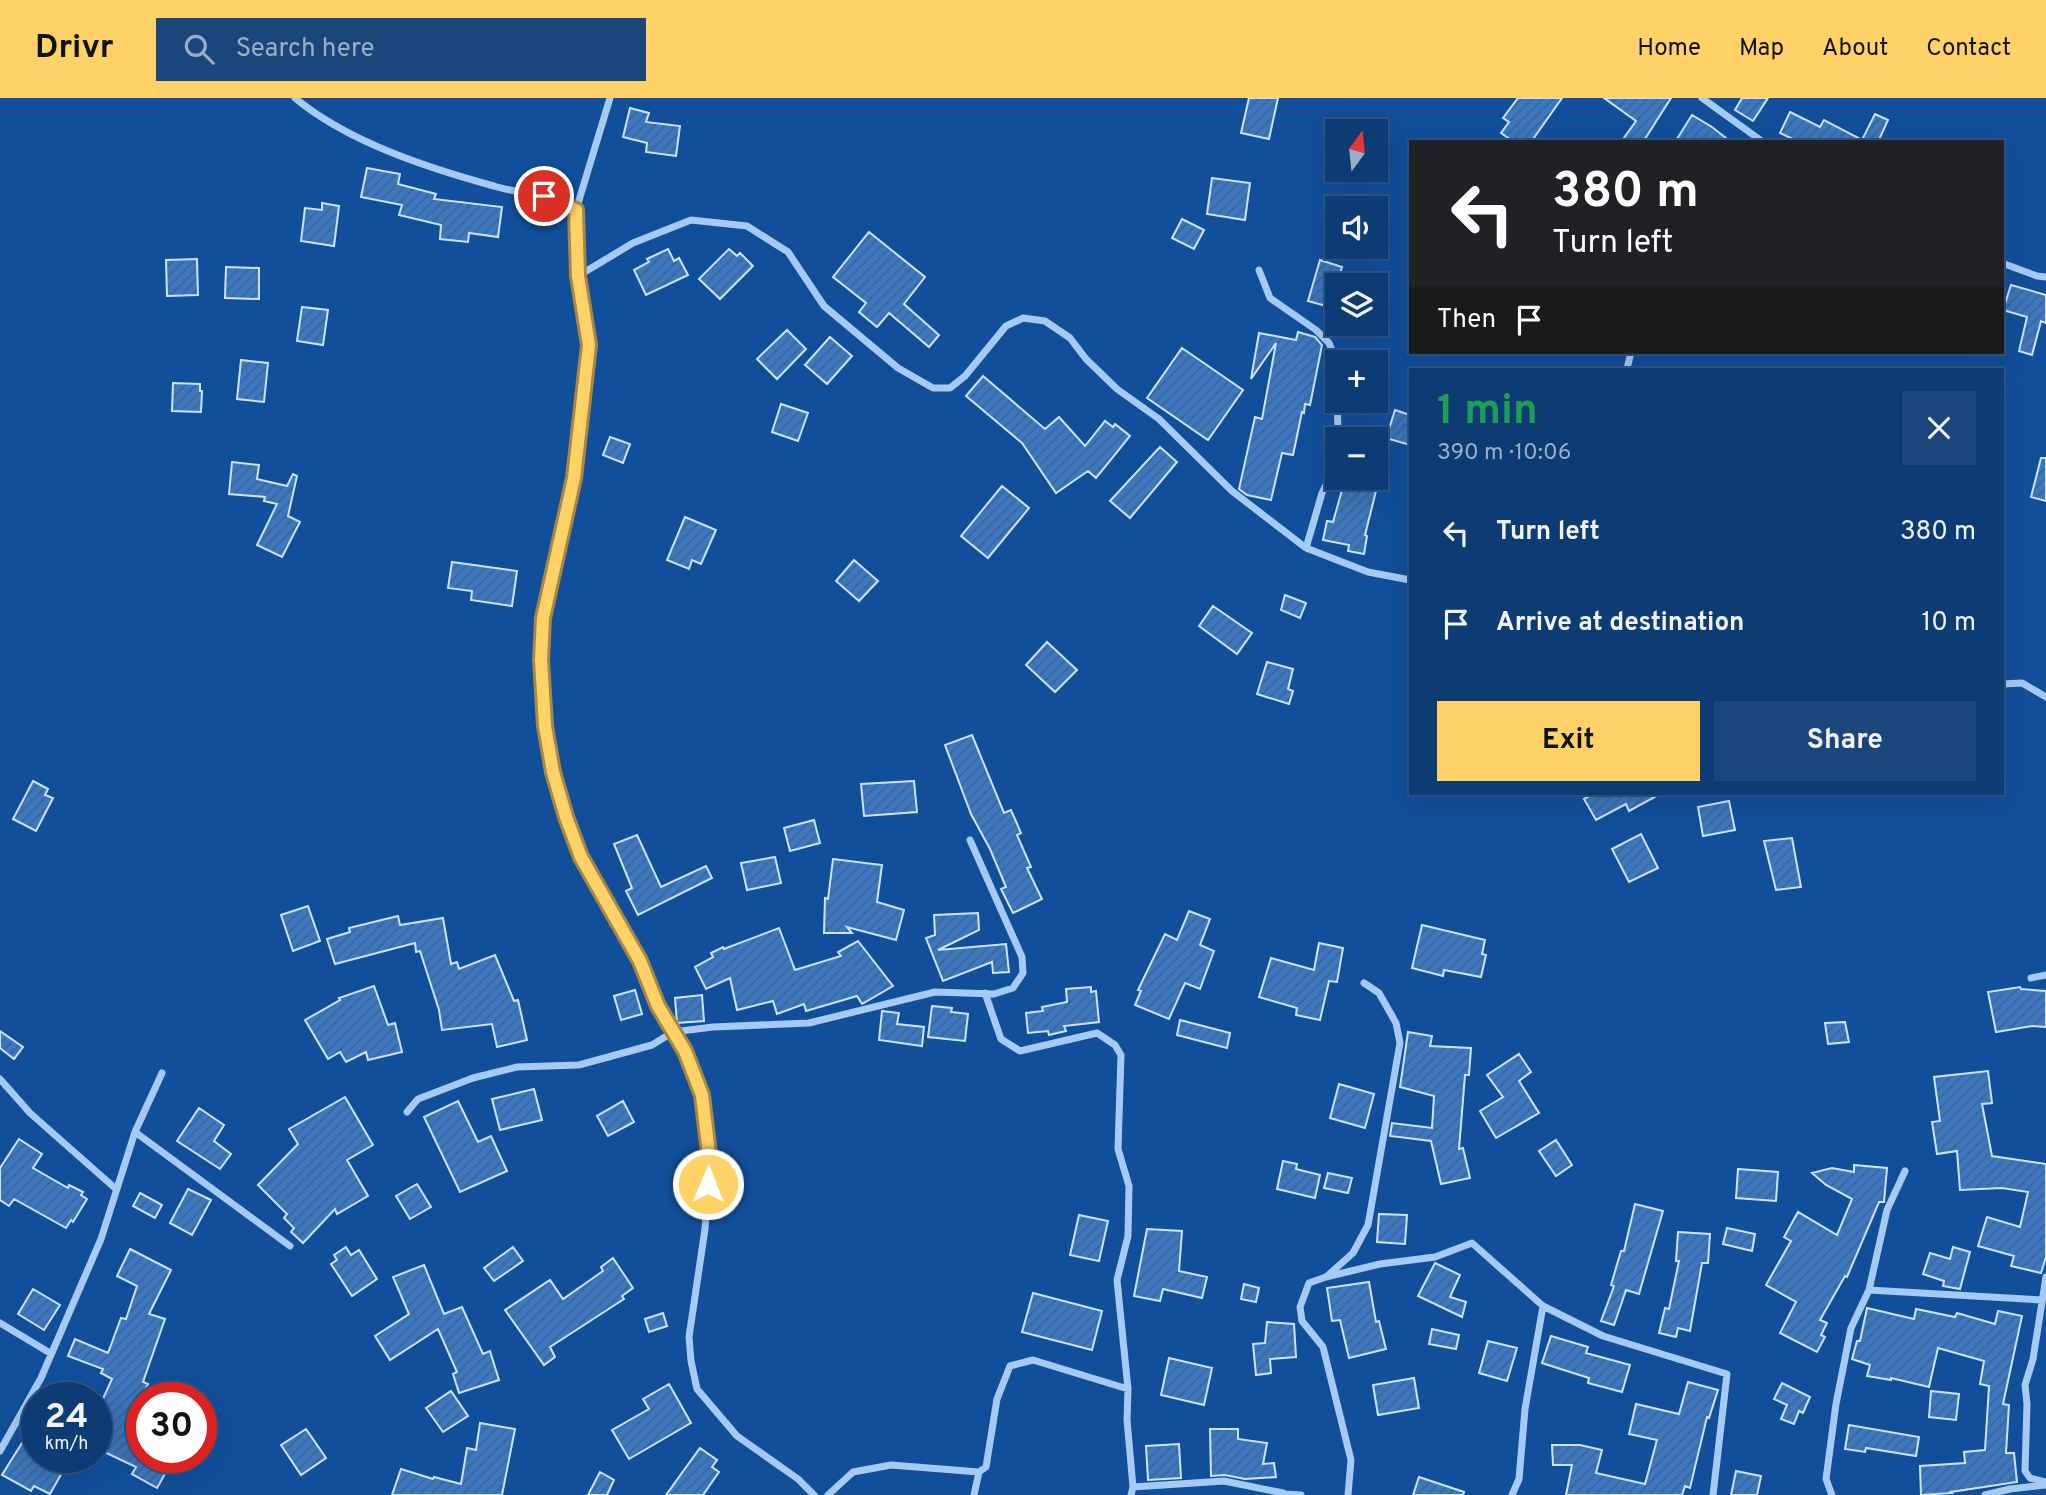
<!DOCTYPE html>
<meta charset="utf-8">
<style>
:root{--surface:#0d3b74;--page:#1b467c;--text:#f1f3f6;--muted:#9aadc5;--line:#2d5586;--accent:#ffd268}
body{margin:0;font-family:Overpass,sans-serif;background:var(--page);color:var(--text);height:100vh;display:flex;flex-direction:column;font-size:26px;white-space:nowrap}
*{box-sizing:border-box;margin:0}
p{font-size:23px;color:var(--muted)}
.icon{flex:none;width:38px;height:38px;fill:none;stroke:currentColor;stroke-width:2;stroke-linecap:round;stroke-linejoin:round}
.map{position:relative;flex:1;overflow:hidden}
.details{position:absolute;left:1409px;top:270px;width:595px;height:427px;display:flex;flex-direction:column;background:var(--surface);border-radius:0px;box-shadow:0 7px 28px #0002,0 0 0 2px var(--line)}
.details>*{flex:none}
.hud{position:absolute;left:1409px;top:42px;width:595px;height:214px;border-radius:0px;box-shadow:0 7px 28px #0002,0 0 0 2px var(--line);background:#202124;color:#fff;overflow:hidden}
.needle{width:46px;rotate:15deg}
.controls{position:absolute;left:1325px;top:21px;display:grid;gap:14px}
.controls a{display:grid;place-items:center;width:63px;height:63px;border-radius:0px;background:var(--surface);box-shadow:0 7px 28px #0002,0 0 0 2px var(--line);font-size:35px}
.speed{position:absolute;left:21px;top:1284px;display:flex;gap:14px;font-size:35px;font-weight:700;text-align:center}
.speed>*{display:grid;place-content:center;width:91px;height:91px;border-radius:50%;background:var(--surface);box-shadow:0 7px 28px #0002,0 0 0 2px var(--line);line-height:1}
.speed small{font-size:18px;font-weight:400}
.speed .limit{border:10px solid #d22;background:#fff;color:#111}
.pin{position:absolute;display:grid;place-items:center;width:60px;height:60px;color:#fff;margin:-30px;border:4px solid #fff;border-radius:50%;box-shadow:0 2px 7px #0007}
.me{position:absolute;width:77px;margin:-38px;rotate:1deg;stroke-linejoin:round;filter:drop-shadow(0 0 5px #0008)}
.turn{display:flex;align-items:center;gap:24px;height:147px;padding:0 28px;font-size:32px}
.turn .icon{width:91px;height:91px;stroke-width:2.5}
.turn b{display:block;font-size:49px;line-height:60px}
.then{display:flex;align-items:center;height:66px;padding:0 28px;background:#0003;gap:14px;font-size:26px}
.round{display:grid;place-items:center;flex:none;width:74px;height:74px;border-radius:0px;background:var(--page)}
.head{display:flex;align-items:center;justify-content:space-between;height:119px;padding:0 28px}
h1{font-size:42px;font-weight:700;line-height:52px;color:#1e9e55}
.action{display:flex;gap:14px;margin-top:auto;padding:14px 28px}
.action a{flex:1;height:80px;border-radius:0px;background:var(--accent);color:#111;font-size:28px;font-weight:700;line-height:80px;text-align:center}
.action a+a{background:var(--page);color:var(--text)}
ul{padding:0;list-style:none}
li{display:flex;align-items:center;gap:21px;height:91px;padding:0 28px}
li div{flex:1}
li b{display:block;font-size:26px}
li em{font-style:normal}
header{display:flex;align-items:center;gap:42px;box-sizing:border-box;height:98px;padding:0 35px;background:var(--accent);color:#111}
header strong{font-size:33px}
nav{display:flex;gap:38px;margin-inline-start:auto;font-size:24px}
.search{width:490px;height:63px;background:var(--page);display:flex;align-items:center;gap:18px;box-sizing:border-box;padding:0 24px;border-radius:0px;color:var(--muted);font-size:26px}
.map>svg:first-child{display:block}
.building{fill:url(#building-hatch);stroke:#cde4fe;stroke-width:2}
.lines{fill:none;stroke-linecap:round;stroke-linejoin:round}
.minor{stroke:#a5caf4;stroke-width:7}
.route-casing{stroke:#a68844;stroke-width:18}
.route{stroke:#ffd268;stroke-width:12}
</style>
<header>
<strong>Drivr</strong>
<div class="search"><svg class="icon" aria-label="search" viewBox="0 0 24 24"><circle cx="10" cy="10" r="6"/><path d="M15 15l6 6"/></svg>Search here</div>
<nav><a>Home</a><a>Map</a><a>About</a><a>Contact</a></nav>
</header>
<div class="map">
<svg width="2046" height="1397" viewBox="0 0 2046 1397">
<defs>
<pattern id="building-hatch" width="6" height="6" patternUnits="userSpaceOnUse" patternTransform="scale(1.75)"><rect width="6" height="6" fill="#3a78c2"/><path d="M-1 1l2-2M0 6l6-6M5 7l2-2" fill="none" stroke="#42648d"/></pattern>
</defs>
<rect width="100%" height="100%" fill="#114f9b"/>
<path class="building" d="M1249 0H1278L1269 41 1241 35Z
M1518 0H1562L1531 44H1514L1501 35 1509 24 1503 20Z
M1604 0H1671L1643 44H1621L1636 23Z
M1742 0H1768L1753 23 1735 12Z
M630 10 649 15 646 24 680 28 676 58 646 54 647 45 623 39Z
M1790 14 1820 29 1824 22 1862 42 1875 16 1888 22 1878 44H1799L1780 35Z
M1692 17 1712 29 1731 44H1675Z
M367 70 400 76 398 86 436 96 434 101 502 109 498 139 469 135 468 144 440 141 441 127 399 117 402 107 361 99Z
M1212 80 1250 85 1245 122 1207 116Z
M322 105 339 108 334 148 301 143 305 110 322 112Z
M1182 121 1204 132 1194 151 1172 140Z
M869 134 925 179 904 206 939 237 929 249 889 215 877 229 859 214 866 205 833 179Z
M668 151 674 163 679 160 688 177 646 197 634 172 649 164 647 161Z
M729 151 737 158 740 155 753 168 720 201 699 181Z
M197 161 198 197 167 198 166 162Z
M1320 162 1342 169 1330 209 1308 203Z
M226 169 259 170V201L225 200Z
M2011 187 2046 197V225L2041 223 2032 257 2019 253 2027 219 2003 212Z
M302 209 328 212 323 247 297 243Z
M787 232 806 251 777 281 757 261Z
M1298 234 1315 239 1322 247 1310 307 1305 306 1304 315 1302 314 1293 357 1282 355 1271 402 1247 397 1239 391 1255 319 1262 321 1276 245 1251 281 1259 235 1296 242Z
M830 239 852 258 827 286 805 267Z
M1182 250 1243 292 1208 342 1147 300Z
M241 262 268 265 264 304 237 301Z
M983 278 1045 331 1059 319 1085 348 1105 323 1113 329 1115 326 1130 338 1096 380 1088 373 1056 395 1022 345 966 298Z
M173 285 200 286V293H202L201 314 172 313Z
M781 306 808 315 798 343 772 334Z
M1395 312 1410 317V347L1386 340Z
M610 339 630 346 623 365 603 357Z
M1160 349 1177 364 1130 420 1110 403Z
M2041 360H2046V403L2031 399Z
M232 364 259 367 257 381 287 388 293 376 297 378 288 418 300 424 282 459 257 447 277 406 264 403 265 399 229 396Z
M1344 385 1376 393 1365 437 1367 438 1364 456 1348 453 1349 447 1323 442 1327 423 1333 424Z
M1002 388 1029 410 988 460 961 438Z
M685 419 716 432 701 466 692 462 689 471 667 462Z
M854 462 878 483 859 503 836 483Z
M452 464 517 473 512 508 471 502 472 493 448 490Z
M1285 497 1306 505 1300 520 1281 512Z
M1213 508 1252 535 1237 556 1199 528Z
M1047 544 1077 572 1055 594 1026 567Z
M1267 564 1293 571 1288 591 1293 593 1289 606 1257 596Z
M972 637 1004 715 1011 712 1021 735 1017 737 1031 769 1027 770 1042 801 1013 815 1001 791 1006 789 990 751 971 716 945 647Z
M33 683 48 691 45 697 53 700 36 733 13 721Z
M914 683 917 714 864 718 861 686Z
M1595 695H1662L1629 713 1626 706 1596 722 1584 701Z
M1729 703 1735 732 1703 738 1698 709Z
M814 722 820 745 790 753 784 730Z
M1641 736 1658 770 1629 784 1612 751Z
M637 737 661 789 706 768 712 780 638 817 626 793 632 790 614 746Z
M1792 740 1801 789 1776 792 1764 743Z
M775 759 781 785 747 792 741 765Z
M833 761 882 767 877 804 904 812 896 842 847 829 852 835H824L825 800 828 801Z
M308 808 320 843 293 853 281 817Z
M1189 813 1210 821 1200 847 1214 853 1200 891 1185 885 1169 921 1135 907 1141 893 1138 892 1165 836 1177 842Z
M978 815 979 832 938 852 1006 846 1009 874 993 875 992 864 943 883 926 840 935 837 934 817Z
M398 818 400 827 443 820 451 866 457 864 459 871 495 857 514 903 518 902 527 942 497 949 492 926 442 932 439 912 420 853 416 854 415 845 335 866 327 841 350 834 349 830Z
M1422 827 1485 842 1482 856 1486 857 1481 879 1444 872 1443 878 1412 870Z
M779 830 795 872 841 858 838 854 858 843 893 888 862 906 857 898 806 913 804 906 777 916 773 903 737 912 730 880 706 891 695 869 713 859 711 855 723 849 724 851Z
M1319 845 1343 850 1337 884 1329 883 1320 922 1296 917 1297 910 1259 899 1271 860 1314 872Z
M374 888 388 927 395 925 402 954 368 962 366 954 346 964 340 954 328 961 305 922 340 902 339 900Z
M1091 889V894L1096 893 1099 924 1064 928 1066 933 1049 937 1048 933 1028 935 1026 915 1043 913 1042 909 1067 904 1066 891Z
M2020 889 2021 891 2046 893V929L2032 928 1996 934 1988 894Z
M635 892 642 916 621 922 614 898Z
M702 897 704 923 677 925 675 900Z
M932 908 952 910 951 914 968 916 965 943 928 939Z
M882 913 899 915 897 926 924 929 922 948 879 942Z
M1180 922 1230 935 1227 950 1177 937Z
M1845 924 1849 944 1828 946 1825 925Z
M0 933 23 949 14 961 0 950Z
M1408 934 1432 938 1430 948 1471 950 1469 977H1465L1459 1051 1463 1050 1470 1080 1441 1086 1431 1043 1390 1038 1392 1025 1432 1030 1434 998 1400 989Z
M1519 956 1531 974 1519 983 1539 1015 1496 1040 1480 1013 1503 999 1487 977Z
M1988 973 1992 1005 1982 1006 1992 1058 2046 1066V1159L2041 1175 2011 1168 2014 1158 1978 1148 1987 1119 2020 1129 2028 1094 2002 1090 1960 1092 1957 1053 1937 1056 1932 1024 1940 1023 1934 979Z
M1339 986 1374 996 1365 1030 1330 1020Z
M534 991 542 1022 500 1032 492 1001Z
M345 999 373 1047 347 1062 368 1098 337 1116 335 1111 303 1145 291 1134 294 1130 284 1120 287 1116 258 1087 298 1046 289 1031Z
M458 1003 478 1044 491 1038 507 1073 460 1094 424 1019Z
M623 1003 634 1024 608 1038 597 1018Z
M199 1010 224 1027 214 1043 231 1056 220 1071 177 1043Z
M19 1041 42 1056 33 1070 68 1090 69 1087 83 1094 81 1097 87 1101 73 1124 71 1122 66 1130 14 1101 9 1108 0 1102V1070Z
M1556 1042 1572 1067 1556 1078 1539 1053Z
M1283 1063 1297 1066 1296 1071 1320 1077 1315 1100 1277 1091Z
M1854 1067 1887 1070 1884 1104H1879L1847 1179 1845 1178 1820 1222 1827 1225 1821 1237 1825 1239 1817 1254 1780 1235 1796 1204 1766 1187 1791 1143 1784 1139 1798 1114 1837 1137 1852 1101 1826 1087 1812 1075 1832 1070 1854 1074Z
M1738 1071 1778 1074 1776 1103 1736 1100Z
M1328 1075 1352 1080 1348 1095 1324 1090Z
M417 1086 431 1109 410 1121 396 1098Z
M188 1091 211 1102 192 1137 170 1125Z
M140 1095 162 1107 155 1120 133 1108Z
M1635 1106 1663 1113 1639 1196 1626 1192 1614 1227 1601 1223 1614 1188 1611 1187 1621 1153H1624Z
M1379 1116 1407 1117 1405 1146 1377 1144Z
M1079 1117 1108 1123 1099 1163 1070 1157Z
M1727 1130 1755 1136 1752 1153 1723 1146Z
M1147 1131 1182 1133 1179 1173 1207 1179 1202 1200 1163 1191 1160 1203 1134 1198Z
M1678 1134 1710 1136 1708 1165H1702L1690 1233 1678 1230 1676 1239 1659 1235 1665 1210 1669 1211 1679 1163H1676Z
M346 1149 351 1157 359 1152 377 1181 352 1198 331 1166 337 1162 334 1157Z
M513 1149 523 1163 494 1183 484 1170Z
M1953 1149 1970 1154 1960 1191 1943 1188 1944 1183 1923 1176 1930 1155 1950 1161Z
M130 1151 171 1172 149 1216 165 1221 143 1284 148 1286 142 1298V1360H174L157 1390 132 1376 136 1369 96 1350V1316L112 1281 101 1275 103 1271 68 1258 75 1241 108 1255 121 1220 126 1221 137 1188 117 1178Z
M613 1160 633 1190 622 1198 624 1201 550 1249 555 1259 544 1267 505 1212 550 1182 563 1201 603 1173 601 1169Z
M1435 1165 1460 1177 1450 1199 1466 1204 1462 1219 1418 1198Z
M424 1167 444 1216 462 1209 483 1256 490 1253 499 1282 459 1295 453 1276 457 1274 438 1231 390 1262 375 1238 409 1216 393 1179Z
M1369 1184 1376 1224 1379 1223 1386 1251 1349 1260 1340 1222 1332 1223 1327 1190Z
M1244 1186 1259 1190 1256 1204 1241 1201Z
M33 1191 60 1207 44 1232 18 1216Z
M1033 1195 1102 1213 1092 1252 1022 1234Z
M1867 1210 1914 1221 1916 1211 1955 1219 1957 1215 1995 1226 1998 1213 2022 1218 2003 1306 2009 1307 2006 1355H2014L2017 1384 1951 1394 1952 1395 1921 1397 1920 1368 1965 1365 1964 1354 1985 1352 1989 1288 1980 1286 1984 1263 1938 1250 1929 1289 1891 1280V1282L1867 1278 1870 1267 1852 1261 1857 1243H1860Z
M663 1215 667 1228 649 1234 645 1221Z
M1267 1224 1294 1226 1296 1259 1270 1261 1271 1275 1256 1277 1253 1246 1265 1245Z
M1432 1231 1459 1237 1456 1251 1429 1246Z
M1551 1238 1588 1249 1586 1255 1630 1267 1622 1294 1588 1285 1589 1280 1542 1265Z
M1488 1243 1517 1250 1507 1283 1479 1275Z
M1169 1260 1212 1270 1204 1307 1161 1297Z
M1414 1280 1419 1310 1378 1317 1373 1287Z
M1688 1284 1718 1292 1709 1320 1707 1319 1690 1390 1685 1388 1682 1397H1566L1572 1367H1553L1552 1347H1580L1602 1352 1596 1375 1645 1386 1657 1342 1629 1336 1636 1306 1679 1316Z
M1782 1285 1810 1299 1803 1315 1799 1313 1794 1326 1781 1321 1787 1307 1774 1301Z
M669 1286 691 1325 629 1361 612 1332 649 1311 643 1301Z
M451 1293 468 1318 443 1334 426 1310Z
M1931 1293 1959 1296 1956 1322 1929 1319Z
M480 1325 515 1331 502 1397H392L401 1371 433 1381 434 1379 461 1386 467 1350 476 1352Z
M1849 1327 1919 1339 1916 1358 1866 1350 1865 1354 1845 1351Z
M306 1331 326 1360 301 1377 281 1347Z
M1210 1331H1238V1341L1267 1345 1263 1366 1274 1365 1276 1379 1245 1381 1225 1377 1211 1378Z
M25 1340 37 1347V1360H47L45 1364 63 1373 50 1396 34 1388 31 1393 2 1377Z
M1179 1346 1181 1380 1148 1382 1146 1348Z
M700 1350 717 1362 712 1369 719 1374 703 1397H666Z
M1736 1373 1761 1378 1757 1397H1731Z
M600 1374 614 1382 607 1397H588Z
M1419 1379 1464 1394 1463 1397H1413Z"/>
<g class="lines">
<path class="minor" d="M295 0C348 44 428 70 494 88 509 93 526 94 541 98 553 101 565 107 576 112
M610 0 576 112 578 178 589 247 574 380 543 520 541 562 545 628 553 674 566 720 581 759 640 863 658 908 685 953 702 997 710 1064 705 1131 689 1239 691 1263 697 1291 737 1338 798 1381 814 1397
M1702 0 1763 44
M2002 165 2037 178 2046 179
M1259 172 1270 200 1316 232 1329 245 1337 265
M578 178 633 145 691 122 747 128 788 154 824 208 898 270 933 290H950L965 278 1006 228 1023 220 1045 223 1070 240 1086 261 1117 291 1159 321 1232 393 1306 450 1368 474 1410 482
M1627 271 1631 254
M1306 450 1322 395 1328 383 1332 342 1338 332 1337 303
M2002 586 2022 585 2046 599
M2031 880 2046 877
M985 895 1001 941 1020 953 1097 935 1115 947 1121 957 1118 1051 1129 1088 1128 1138 1117 1182 1128 1291 1127 1322 1133 1389 1131 1397
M0 981 30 1015 116 1091
M407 1014 418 1001 473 980 517 969 579 967 652 947 673 934 713 929 809 925 935 894 994 896 1013 890 1023 875 1022 859 970 742
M135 1034 290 1148
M1905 1073 1887 1112 1869 1192 2042 1202
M1326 1179 1380 1166 1435 1159 1472 1145 1543 1208 1603 1238 1727 1276 1713 1397
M2046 1179 2033 1261 2025 1287 2027 1306 2025 1373 2030 1380 2046 1384
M0 1225 50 1255
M0 1353 41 1280 101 1141 135 1034 162 975
M1133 1389 1224 1383 1283 1395
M1283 1396 1301 1397
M828 1397 853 1374 891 1367 979 1374 986 1369 997 1301 1010 1268 1033 1262 1128 1291
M974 1397 979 1374
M1348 1397 1351 1362 1323 1249 1302 1223 1300 1209 1309 1185 1326 1179 1353 1155 1368 1127 1400 945 1396 925 1379 895 1364 885
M1512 1397 1519 1381 1525 1311 1543 1208
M1832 1397 1826 1381 1836 1306 1851 1230 1869 1192
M1985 1397 2010 1391 2046 1387"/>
</g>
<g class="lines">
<defs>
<path id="route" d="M544 98 576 112 578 178 589 247 574 380 543 520 541 562 545 628 553 674 566 719 581 759 640 863 658 908 685 953 702 997 710 1064 708 1086"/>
</defs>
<use href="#route" class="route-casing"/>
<use href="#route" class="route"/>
</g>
</svg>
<div class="controls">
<a><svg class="needle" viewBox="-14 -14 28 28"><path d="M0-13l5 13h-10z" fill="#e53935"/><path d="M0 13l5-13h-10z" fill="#9aadc5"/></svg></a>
<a><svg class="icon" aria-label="sound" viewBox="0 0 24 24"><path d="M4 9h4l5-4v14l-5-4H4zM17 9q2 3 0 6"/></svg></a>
<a><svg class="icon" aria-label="layers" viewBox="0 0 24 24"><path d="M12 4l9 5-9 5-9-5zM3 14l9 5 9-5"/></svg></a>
<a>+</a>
<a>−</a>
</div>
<div class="speed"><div>24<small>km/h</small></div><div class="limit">30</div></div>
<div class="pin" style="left:544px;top:98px;background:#d93025"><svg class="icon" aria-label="arrive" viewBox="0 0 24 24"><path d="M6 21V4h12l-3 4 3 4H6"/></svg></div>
<svg class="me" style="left:708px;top:1086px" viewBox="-20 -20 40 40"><circle r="17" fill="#ffd268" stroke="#fff" stroke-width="3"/><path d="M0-11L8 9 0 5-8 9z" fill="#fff"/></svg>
<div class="hud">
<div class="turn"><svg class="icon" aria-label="left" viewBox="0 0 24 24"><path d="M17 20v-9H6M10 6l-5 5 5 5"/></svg><div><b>380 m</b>Turn left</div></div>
<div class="then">Then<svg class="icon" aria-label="arrive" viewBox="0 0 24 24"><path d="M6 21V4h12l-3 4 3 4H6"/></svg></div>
</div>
<section class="details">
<div class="head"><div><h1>1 min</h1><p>390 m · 10:06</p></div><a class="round"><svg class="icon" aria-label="close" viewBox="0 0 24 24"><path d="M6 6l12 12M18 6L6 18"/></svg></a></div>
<ul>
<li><svg class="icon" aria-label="left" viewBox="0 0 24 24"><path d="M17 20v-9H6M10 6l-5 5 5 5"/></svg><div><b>Turn left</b></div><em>380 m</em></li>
<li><svg class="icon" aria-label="arrive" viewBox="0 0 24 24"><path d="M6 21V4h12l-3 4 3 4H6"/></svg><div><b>Arrive at destination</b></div><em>10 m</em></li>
</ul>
<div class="action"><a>Exit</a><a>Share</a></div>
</section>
</div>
